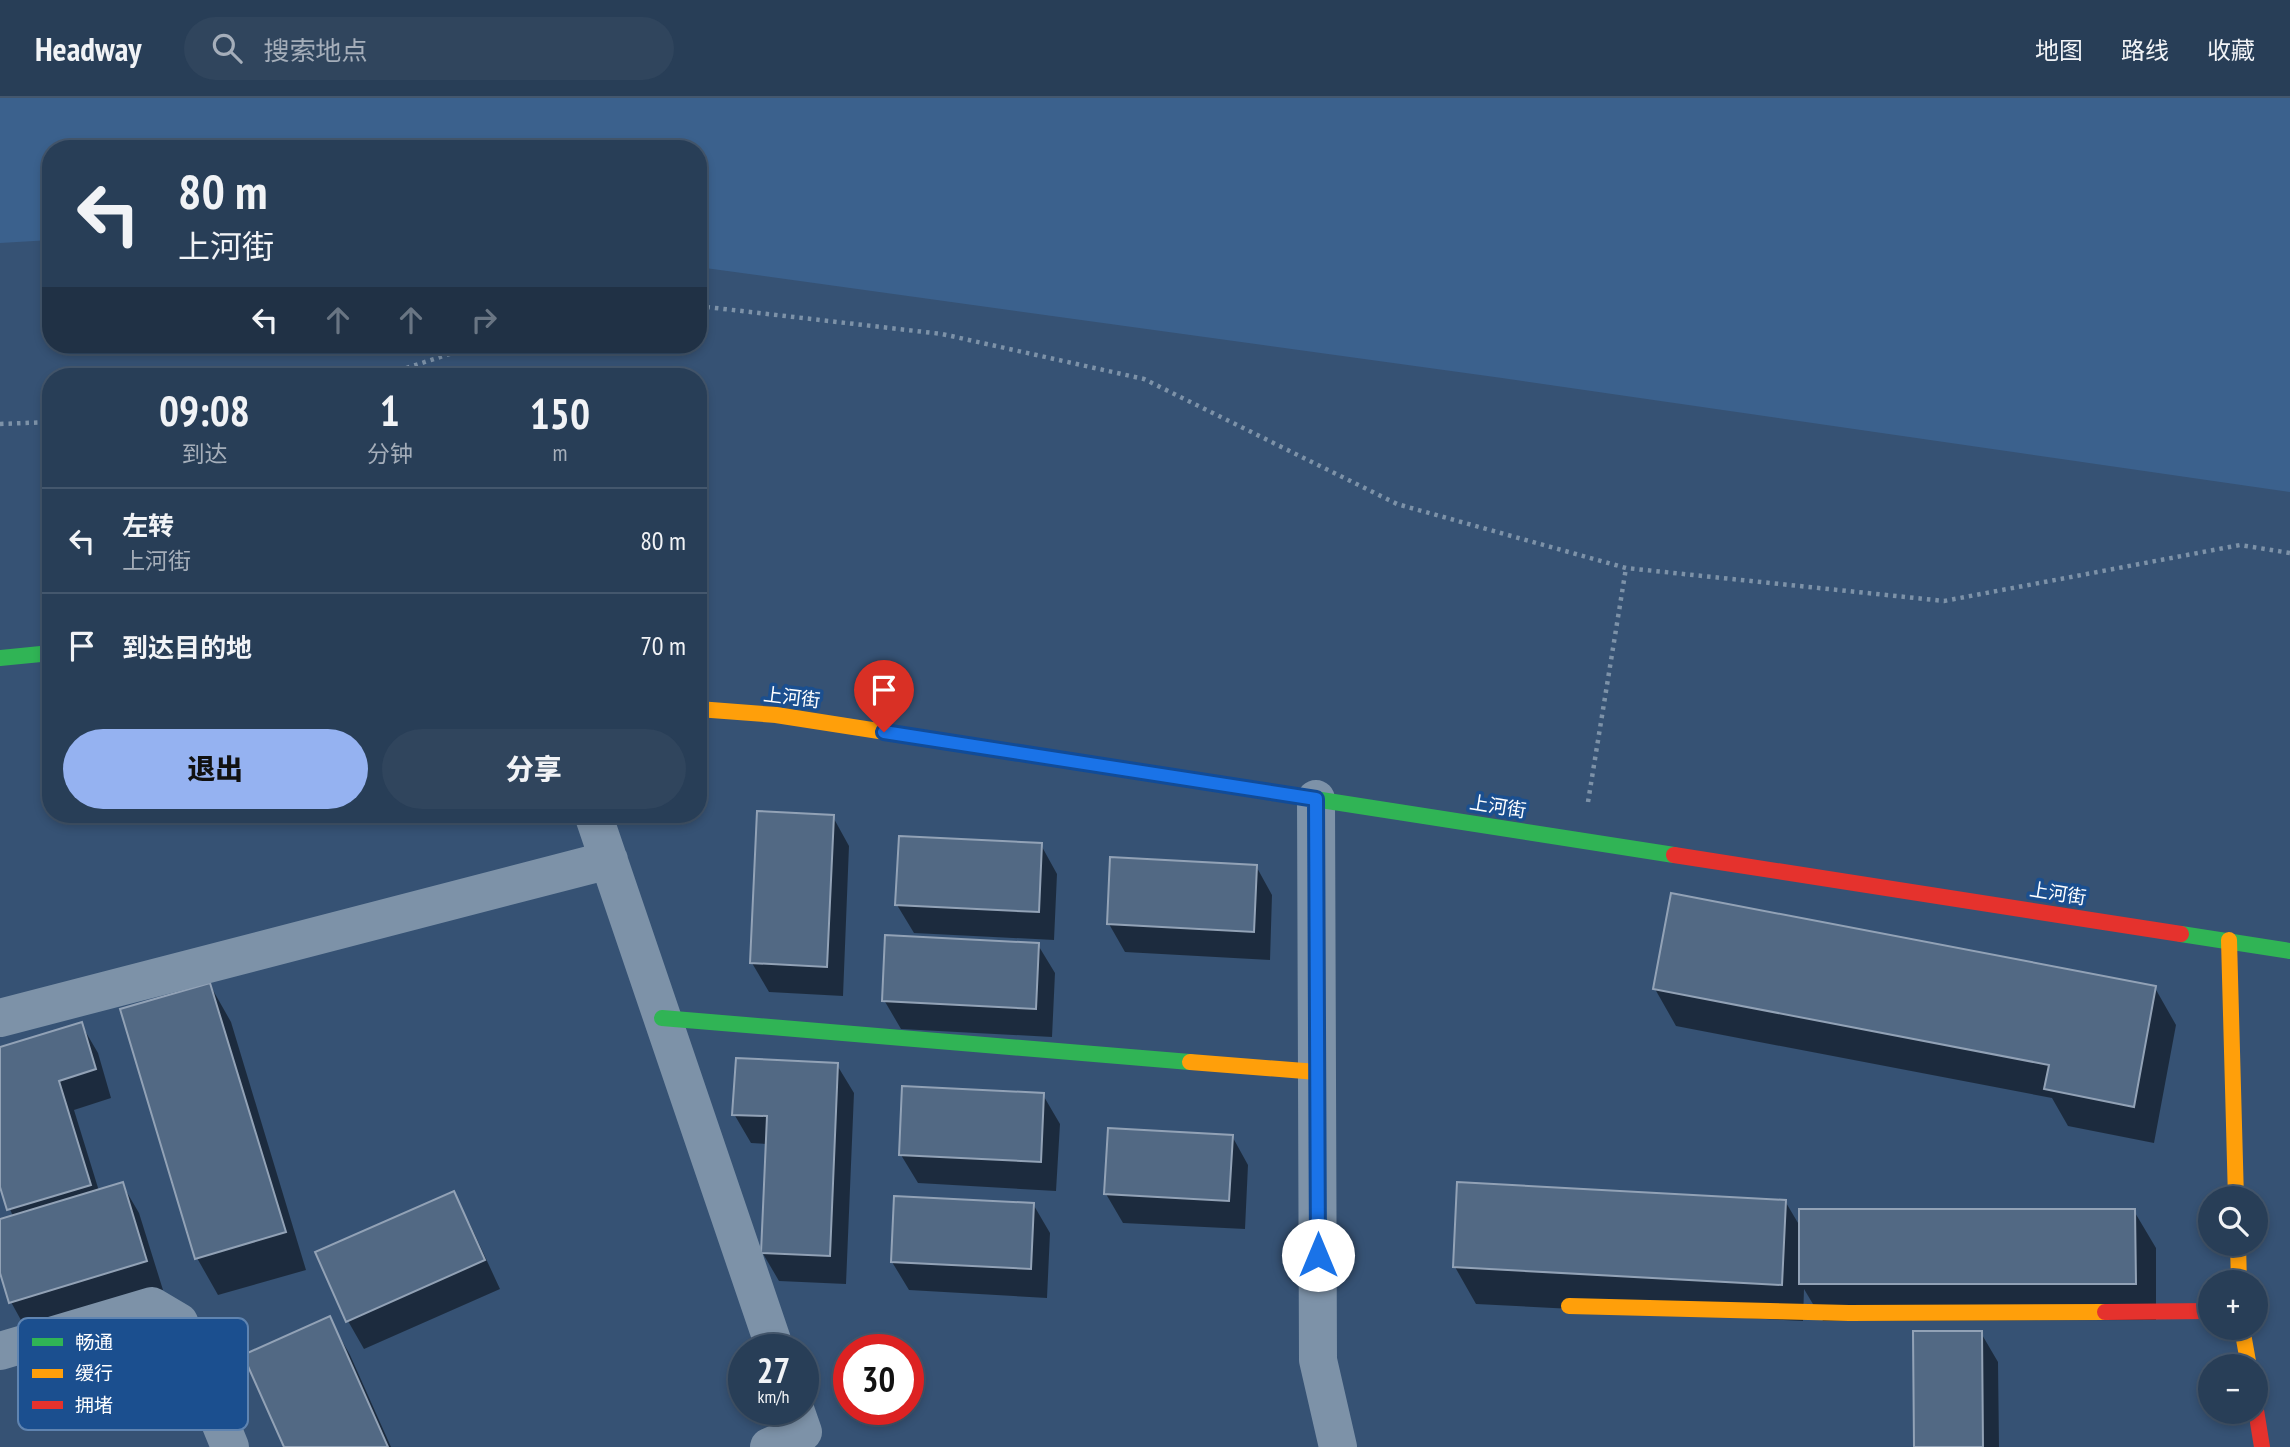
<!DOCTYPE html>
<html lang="zh">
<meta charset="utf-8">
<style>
:root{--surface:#283e57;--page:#30455d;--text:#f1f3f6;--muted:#a5aeba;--line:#44576d;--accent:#95b2f1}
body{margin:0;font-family:"PT Sans Narrow","Noto Sans SC",sans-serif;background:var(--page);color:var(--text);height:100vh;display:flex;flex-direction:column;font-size:26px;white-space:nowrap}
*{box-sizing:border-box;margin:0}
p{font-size:23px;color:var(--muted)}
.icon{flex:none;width:38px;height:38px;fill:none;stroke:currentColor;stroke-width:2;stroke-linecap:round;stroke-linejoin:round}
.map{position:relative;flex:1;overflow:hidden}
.side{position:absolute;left:42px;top:270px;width:665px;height:455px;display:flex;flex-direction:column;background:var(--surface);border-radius:28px;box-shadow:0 4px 10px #0003,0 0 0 2px var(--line)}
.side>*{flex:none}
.banner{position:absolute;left:42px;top:42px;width:665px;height:214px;border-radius:28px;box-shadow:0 4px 10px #0003,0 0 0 2px var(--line);background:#283e57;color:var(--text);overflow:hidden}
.controls{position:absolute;left:2198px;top:1088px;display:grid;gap:14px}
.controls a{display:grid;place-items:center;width:70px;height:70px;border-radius:50%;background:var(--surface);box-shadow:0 4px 10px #0003,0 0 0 2px var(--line);font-size:35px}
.speed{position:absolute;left:728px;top:1236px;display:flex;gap:14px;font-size:35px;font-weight:700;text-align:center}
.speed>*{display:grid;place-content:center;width:91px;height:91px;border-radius:50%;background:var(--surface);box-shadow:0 4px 10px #0003,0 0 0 2px var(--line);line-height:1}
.speed small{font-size:18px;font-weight:400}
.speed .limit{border:10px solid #d22;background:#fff;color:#111}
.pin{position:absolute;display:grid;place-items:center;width:60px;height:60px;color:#fff;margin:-72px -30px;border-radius:50% 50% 50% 0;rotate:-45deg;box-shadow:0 0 7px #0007}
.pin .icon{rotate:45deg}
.me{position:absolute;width:77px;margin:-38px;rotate:0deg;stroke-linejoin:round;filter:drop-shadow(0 0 5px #0008)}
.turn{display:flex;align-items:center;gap:24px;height:147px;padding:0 21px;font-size:32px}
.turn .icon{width:91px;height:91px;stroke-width:2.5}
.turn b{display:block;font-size:49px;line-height:60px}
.lanes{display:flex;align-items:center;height:66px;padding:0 21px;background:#0003;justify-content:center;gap:35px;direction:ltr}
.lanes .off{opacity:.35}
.eta{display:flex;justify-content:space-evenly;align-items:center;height:119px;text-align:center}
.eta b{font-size:42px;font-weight:800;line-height:49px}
.primary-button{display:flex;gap:14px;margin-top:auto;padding:14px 21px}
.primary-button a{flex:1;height:80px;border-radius:42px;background:var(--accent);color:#111;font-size:28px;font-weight:800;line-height:80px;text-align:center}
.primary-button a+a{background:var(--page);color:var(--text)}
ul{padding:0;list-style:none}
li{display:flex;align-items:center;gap:21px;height:105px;padding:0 21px;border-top:2px solid var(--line)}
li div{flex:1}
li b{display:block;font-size:26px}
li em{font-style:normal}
header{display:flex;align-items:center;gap:42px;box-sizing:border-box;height:98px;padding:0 35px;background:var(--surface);border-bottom:2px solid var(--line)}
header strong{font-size:33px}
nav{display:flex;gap:38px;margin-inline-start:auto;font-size:24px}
.search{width:490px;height:63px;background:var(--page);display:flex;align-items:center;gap:18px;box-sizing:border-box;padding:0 24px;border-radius:38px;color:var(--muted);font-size:26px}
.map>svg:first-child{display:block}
.water{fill:#3b618d}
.shadow{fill:#0007}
.building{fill:#526984;stroke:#92a2b6;stroke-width:2}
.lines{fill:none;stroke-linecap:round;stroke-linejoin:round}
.path{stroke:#7d92a8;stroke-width:4.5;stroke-dasharray:3.5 5;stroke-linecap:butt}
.street{stroke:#7d92a8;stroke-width:38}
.fast{stroke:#30b455;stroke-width:16}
.slow{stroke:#ff9f0a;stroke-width:16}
.jam{stroke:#e5322d;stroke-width:16}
.route-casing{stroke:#114b97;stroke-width:18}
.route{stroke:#1a73e8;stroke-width:12}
.labels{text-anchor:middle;stroke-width:7;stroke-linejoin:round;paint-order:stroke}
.street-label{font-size:19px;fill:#fff;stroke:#1b4f8f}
.key{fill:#1b4f8f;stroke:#5f84b1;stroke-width:2}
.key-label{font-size:19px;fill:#fff}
</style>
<header>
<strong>Headway</strong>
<div class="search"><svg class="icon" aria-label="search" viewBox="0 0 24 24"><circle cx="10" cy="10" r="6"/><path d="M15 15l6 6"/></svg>搜索地点</div>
<nav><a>地图</a><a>路线</a><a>收藏</a></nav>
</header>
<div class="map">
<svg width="2290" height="1349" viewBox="0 0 2290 1349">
<rect width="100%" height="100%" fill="#365274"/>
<path class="water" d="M0 0H2290V394L1502 280 698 169V51H51V142L0 145Z"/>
<path class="shadow" d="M833 719 849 748 843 898 769 894 752 865Z
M1041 747 1057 776 1054 842 914 835 897 807Z
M1256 768 1272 797 1270 862 1125 854 1109 826Z
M1038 847 1055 875 1052 939 901 931 884 902Z
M210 887 231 924 306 1172 218 1197 197 1160Z
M2155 890 2176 927 2154 1045 2068 1028 2052 1000 1676 928 1655 891Z
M81 926 98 955 111 1000 74 1012 99 1093 122 1086 139 1115 163 1192 27 1233 11 1204 0 1169V1123L13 1119 0 1083V951Z
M837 967 854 995 846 1186 779 1183 762 1154 767 1046 751 1045 734 1016Z
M1043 997 1060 1026 1056 1093 918 1085 901 1057Z
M1232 1038 1248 1067 1245 1131 1123 1125 1106 1096Z
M453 1095 469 1124 500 1191 364 1251 348 1223Z
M1785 1103 1801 1130 2134 1113 2156 1150V1222L1823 1223 1804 1191 1803 1223 1476 1206 1455 1169Z
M1033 1106 1050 1135 1047 1200 909 1192 892 1164Z
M329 1220 350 1257 391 1349H286Z
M1981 1235 1998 1264 1999 1349H1916Z"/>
<path class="building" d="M757 713 834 717 827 869 750 865Z
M899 738 1042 745 1039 814 895 807Z
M1110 759 1257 767 1254 834 1107 826Z
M1671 795 2156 888 2134 1009 2044 991 2049 967 1653 891Z
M885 837 1039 845 1036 911 882 903Z
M210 885 286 1134 195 1161 120 911Z
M82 924 96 971 59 983 91 1087 7 1112 0 1089V949Z
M736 960 838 965 830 1158 761 1155 767 1018 732 1017Z
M902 988 1044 995 1041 1064 899 1057Z
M1108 1030 1233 1037 1229 1103 1104 1096Z
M123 1084 147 1163 9 1205 0 1175V1121Z
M1457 1084 1786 1102 1782 1187 1453 1169Z
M454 1093 485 1162 346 1224 315 1154Z
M894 1098 1034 1105 1031 1171 891 1164Z
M1799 1111H2135L2136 1186H1799Z
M330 1218 388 1349H284L243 1257Z
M1913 1233H1982L1983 1349H1914Z"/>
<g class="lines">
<path class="path" d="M698 208 942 236 1144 281 1397 406 1626 470 1944 503 2240 447 2290 455
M382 278 477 247
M0 326 51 324
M1588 704 1626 470"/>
<path class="street" d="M1316 701 1318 1262 1338 1349
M593 716 775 1251
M0 920 609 762
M0 1253 152 1208 179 1224 230 1349
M769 1349 803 1334 795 1311"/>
<path class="fast" d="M0 560 51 555
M1289 697 1674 757
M2181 836 2290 853
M662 920 1190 964"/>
<path class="slow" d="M698 611 776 617 1289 697
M2229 842 2236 1101
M1190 964 1317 974
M2238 1146 2239 1185
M1569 1208 1849 1215 2105 1214
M2242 1230 2249 1269"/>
<path class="jam" d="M1674 757 2181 836
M2105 1214 2210 1213
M2256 1312 2262 1349"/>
</g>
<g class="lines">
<defs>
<path id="route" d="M884 634 1316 701 1318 1157"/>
</defs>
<use href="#route" class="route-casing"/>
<use href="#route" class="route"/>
</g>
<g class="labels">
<g class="street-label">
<text transform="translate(792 599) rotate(7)" y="7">上河街</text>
<text transform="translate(1498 708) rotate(9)" y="7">上河街</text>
<text transform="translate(2058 795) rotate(9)" y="7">上河街</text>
</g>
</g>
<rect x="18" y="1220" width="230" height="112" rx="10" class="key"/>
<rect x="32" y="1240" width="31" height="8" fill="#30b455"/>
<rect x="32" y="1271" width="31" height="9" fill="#ff9f0a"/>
<rect x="32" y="1303" width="31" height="8" fill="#e5322d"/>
<g class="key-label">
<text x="75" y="1251">畅通</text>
<text x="75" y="1282">缓行</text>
<text x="75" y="1314">拥堵</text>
</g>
</svg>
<div class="controls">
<a><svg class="icon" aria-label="search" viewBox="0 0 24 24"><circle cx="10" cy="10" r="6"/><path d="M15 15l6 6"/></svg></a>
<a>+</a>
<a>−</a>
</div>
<div class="speed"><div>27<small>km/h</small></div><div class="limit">30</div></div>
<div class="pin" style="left:884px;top:634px;background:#d93025"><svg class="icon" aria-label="arrive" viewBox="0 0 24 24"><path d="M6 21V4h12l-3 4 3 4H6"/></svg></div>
<svg class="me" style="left:1318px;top:1157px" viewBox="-20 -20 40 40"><circle r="19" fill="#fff"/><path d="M0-13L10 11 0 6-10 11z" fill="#1a73e8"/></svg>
<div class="banner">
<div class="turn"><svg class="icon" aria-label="left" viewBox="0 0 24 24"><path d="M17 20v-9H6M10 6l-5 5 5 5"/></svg><div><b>80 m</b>上河街</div></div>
<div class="lanes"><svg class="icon" aria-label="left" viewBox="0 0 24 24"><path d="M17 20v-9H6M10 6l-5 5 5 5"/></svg><svg class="icon off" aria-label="ahead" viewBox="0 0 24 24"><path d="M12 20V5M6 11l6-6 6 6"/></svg><svg class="icon off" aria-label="ahead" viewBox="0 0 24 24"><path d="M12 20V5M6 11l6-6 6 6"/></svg><svg class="icon off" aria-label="right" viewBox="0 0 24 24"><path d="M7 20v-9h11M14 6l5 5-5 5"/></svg></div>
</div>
<section class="side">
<div class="eta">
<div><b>09:08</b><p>到达</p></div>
<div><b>1</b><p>分钟</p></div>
<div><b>150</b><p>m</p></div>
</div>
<ul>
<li><svg class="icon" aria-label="left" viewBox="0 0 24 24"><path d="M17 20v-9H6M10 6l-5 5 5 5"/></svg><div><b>左转</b><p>上河街</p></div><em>80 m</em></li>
<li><svg class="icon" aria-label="arrive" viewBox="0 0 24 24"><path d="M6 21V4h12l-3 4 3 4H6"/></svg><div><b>到达目的地</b></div><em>70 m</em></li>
</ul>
<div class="primary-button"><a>退出</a><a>分享</a></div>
</section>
</div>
